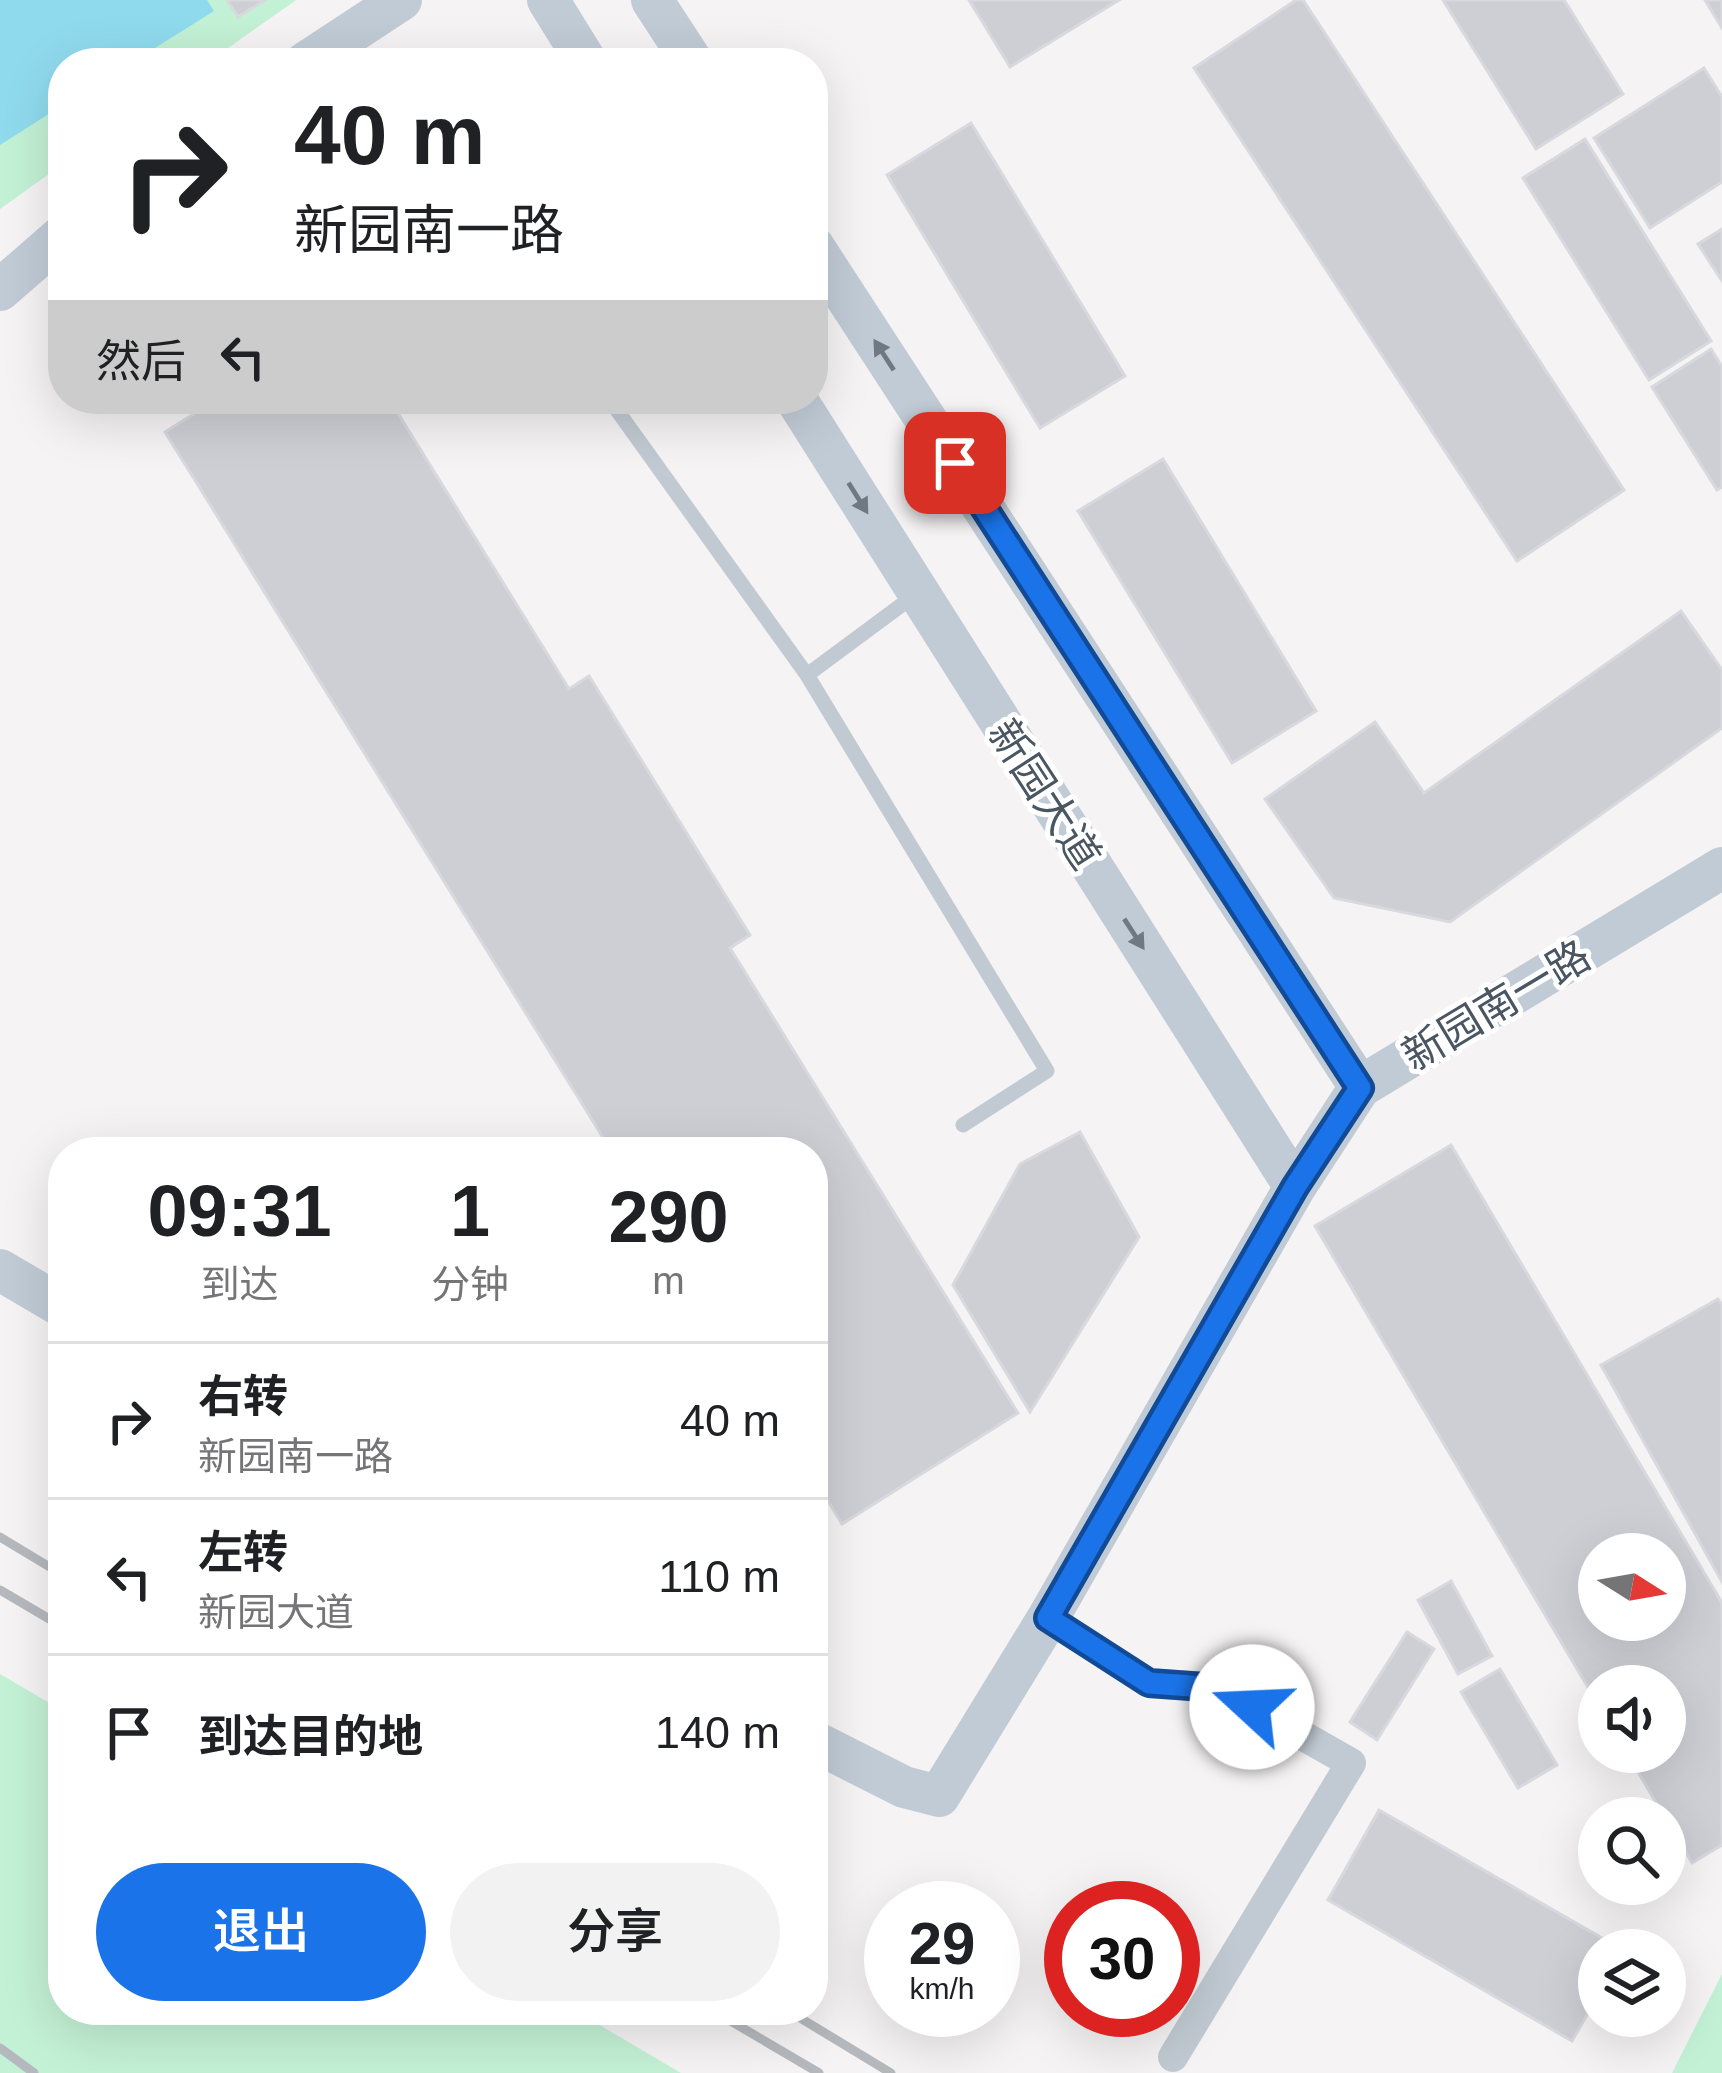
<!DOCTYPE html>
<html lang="zh">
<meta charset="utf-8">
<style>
:root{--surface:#fff;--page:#f2f2f2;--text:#202124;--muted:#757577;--line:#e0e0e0;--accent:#1a73e8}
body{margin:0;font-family:Helvetica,"Noto Sans SC",sans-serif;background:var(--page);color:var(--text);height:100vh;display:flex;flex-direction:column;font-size:45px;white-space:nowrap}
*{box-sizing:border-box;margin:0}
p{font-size:39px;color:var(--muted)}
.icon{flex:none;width:66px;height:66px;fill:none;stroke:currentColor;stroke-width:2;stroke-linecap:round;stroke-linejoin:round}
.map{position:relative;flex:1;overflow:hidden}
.sheet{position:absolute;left:48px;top:1137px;width:780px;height:888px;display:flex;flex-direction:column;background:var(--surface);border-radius:48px;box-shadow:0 12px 48px #0002}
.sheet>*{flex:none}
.hud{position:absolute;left:48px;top:48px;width:780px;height:366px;border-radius:48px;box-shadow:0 12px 48px #0002;background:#fff;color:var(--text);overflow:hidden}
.needle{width:78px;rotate:101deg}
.tools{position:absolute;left:1578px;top:1533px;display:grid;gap:24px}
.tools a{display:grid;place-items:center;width:108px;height:108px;border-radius:50%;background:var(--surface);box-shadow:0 12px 48px #0002;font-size:60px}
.speed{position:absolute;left:864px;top:1881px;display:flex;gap:24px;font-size:60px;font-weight:700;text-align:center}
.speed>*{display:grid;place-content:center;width:156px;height:156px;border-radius:50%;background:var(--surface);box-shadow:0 12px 48px #0002;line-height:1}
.speed small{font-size:30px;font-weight:400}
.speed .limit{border:18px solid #d22;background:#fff;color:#111}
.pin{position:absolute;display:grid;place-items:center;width:102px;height:102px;color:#fff;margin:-51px;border-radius:24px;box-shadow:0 6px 18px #0006}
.me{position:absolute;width:132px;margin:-66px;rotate:290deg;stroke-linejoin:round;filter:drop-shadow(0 0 9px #0008)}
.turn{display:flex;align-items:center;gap:42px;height:252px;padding:0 48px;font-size:54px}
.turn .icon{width:156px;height:156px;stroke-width:2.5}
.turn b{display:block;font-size:84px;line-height:102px}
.then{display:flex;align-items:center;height:114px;padding:0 48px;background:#0003;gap:24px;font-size:45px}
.eta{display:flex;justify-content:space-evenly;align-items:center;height:204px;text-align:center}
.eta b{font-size:72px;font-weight:600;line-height:84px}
.primary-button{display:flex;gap:24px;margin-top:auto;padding:24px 48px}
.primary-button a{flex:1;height:138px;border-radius:72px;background:var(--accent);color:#fff;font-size:48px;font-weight:600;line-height:138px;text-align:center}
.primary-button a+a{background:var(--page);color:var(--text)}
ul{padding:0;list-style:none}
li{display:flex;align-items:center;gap:36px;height:156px;padding:0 48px;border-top:3px solid var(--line)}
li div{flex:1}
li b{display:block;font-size:45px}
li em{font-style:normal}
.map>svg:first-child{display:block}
.green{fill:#c3f1d5}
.water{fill:#90daee}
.building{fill:#cdcfd5;stroke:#d7d9de;stroke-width:3;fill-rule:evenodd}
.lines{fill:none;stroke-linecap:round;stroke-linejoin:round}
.lane{stroke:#c1cad2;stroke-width:15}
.street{stroke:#c1cad2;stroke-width:30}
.secondary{stroke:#c1cbd6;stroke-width:42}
.rail{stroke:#b5b8bd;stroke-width:9}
.oneway{fill:#6e7984}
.route-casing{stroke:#114b97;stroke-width:30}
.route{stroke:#1a73e8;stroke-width:21}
.labels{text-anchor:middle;stroke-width:10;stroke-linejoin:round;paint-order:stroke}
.street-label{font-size:42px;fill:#4a5661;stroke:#fff}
</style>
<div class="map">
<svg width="1722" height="2073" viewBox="0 0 1722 2073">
<rect width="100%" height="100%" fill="#f5f3f3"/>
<path class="green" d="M0 0H296L207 63H63V164L0 209Z
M0 1674 63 1711V2010H574L681 2073H0Z
M1722 1974V2073H1672Z"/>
<path class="water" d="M0 0H207L214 11 131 63H63V105L0 145Z"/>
<path class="building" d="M227 0H265L238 17Z
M969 0H1119L1010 67Z
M1296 0H1303L1624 490 1517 561 1194 68Z
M1443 0H1564L1623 94 1536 149Z
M1705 0H1722V28Z
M1704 68 1722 97V182L1650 228 1594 138Z
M971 123 1125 376 1040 428 887 175Z
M1585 139 1711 341 1649 380 1523 178Z
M1722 229V281L1698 244Z
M1711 349 1722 367V487L1717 490 1652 387Z
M218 399H389L569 689 589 676 750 935 730 948 1018 1413 842 1524 813 1476V1152H612L165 432Z
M1163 459 1316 711 1232 763 1078 511Z
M1681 611 1722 670V728L1450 922 1334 898 1265 799 1375 722 1424 793Z
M1080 1132 1139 1237 1030 1412 953 1285 1020 1164Z
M1451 1145 1722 1603V1845L1692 1863 1626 1752H1665V1686H1599V1706L1315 1226ZM1599 1554H1665V1620H1599Z
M1718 1299 1722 1305V1582L1601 1365Z
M1451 1581 1492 1656 1458 1674 1418 1600Z
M1407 1632 1434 1649 1377 1740 1350 1722Z
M1500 1669 1557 1765 1518 1788 1461 1692Z
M1379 1810 1623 1950H1599V1994L1572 2041 1328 1900Z"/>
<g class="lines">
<path class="lane" d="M609 399 807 675
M915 595 807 675 1047 1071 963 1125"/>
<path class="street" d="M1048 1618 1149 1683 1219 1688 1351 1763 1173 2057"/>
<path class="secondary" d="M548 0 587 63
M652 0 693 63
M305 63 401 0
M813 246 1360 1087
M0 290 63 235
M796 399 1295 1187
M0 1270 63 1307
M813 1741 904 1787 939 1796 1048 1618 1295 1187 1360 1087 1722 868"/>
<path class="rail" d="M0 1537 63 1575
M0 1590 63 1627
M712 2010 819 2073
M787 2010 891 2073
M0 2048 34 2073"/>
</g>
<defs><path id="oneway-solid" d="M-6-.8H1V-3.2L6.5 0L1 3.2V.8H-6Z" transform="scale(3)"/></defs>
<g class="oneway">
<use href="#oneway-solid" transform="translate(884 355) rotate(-123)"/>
<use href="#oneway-solid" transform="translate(858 498) rotate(58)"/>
<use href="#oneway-solid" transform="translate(1134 934) rotate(57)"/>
</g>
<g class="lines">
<defs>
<path id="route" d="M955 463 1360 1088 1295 1187 1048 1618 1149 1683 1219 1688 1252 1707"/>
</defs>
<use href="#route" class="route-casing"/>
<use href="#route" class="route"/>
</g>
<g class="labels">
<g class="street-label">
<text transform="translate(1045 794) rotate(57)" y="15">新园大道</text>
<text transform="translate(1496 1005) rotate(-31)" y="15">新园南一路</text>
</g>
</g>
</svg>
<div class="tools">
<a><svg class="needle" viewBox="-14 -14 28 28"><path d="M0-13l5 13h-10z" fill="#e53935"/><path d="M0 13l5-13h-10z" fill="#757577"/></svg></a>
<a><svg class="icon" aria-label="sound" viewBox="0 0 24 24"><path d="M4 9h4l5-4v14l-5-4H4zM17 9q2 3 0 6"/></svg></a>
<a><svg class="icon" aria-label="search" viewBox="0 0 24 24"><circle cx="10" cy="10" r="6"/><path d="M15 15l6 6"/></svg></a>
<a><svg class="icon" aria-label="layers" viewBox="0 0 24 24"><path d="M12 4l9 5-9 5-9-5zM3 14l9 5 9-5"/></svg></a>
</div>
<div class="speed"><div>29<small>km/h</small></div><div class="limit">30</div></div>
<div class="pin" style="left:955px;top:463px;background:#d93025"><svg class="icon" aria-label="arrive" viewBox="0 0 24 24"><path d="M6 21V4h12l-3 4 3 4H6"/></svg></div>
<svg class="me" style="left:1252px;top:1707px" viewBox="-20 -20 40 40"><circle r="19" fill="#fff"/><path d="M0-13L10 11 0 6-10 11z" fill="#1a73e8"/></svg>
<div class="hud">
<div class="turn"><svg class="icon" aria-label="right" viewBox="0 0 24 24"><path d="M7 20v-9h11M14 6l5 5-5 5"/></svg><div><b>40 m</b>新园南一路</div></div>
<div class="then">然后<svg class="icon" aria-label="left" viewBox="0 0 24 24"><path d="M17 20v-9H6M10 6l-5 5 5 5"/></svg></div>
</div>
<section class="sheet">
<div class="eta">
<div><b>09:31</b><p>到达</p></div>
<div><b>1</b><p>分钟</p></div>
<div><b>290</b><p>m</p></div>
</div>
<ul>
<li><svg class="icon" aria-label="right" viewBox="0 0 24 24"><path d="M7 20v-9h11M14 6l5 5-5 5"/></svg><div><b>右转</b><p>新园南一路</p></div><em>40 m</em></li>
<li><svg class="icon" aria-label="left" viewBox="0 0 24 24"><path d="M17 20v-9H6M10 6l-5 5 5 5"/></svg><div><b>左转</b><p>新园大道</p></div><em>110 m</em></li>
<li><svg class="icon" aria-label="arrive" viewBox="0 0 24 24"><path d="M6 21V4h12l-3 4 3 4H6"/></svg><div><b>到达目的地</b></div><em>140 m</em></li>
</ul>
<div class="primary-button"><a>退出</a><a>分享</a></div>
</section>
</div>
